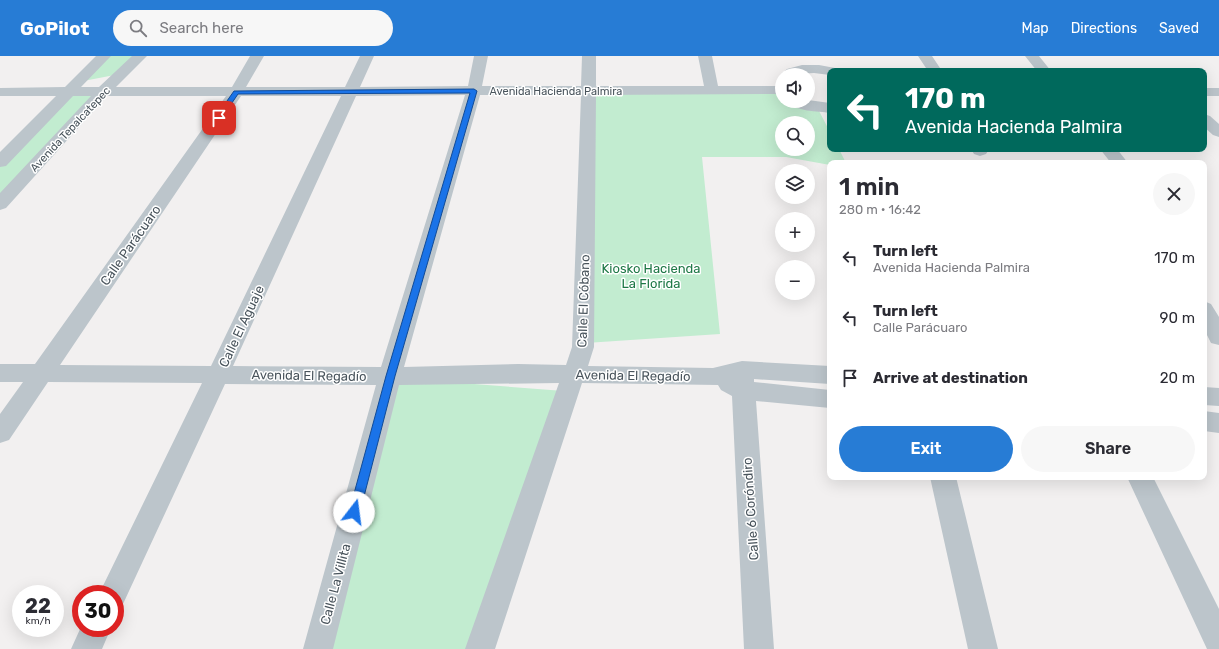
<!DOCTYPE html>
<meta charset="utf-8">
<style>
:root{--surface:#fff;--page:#f7f7f7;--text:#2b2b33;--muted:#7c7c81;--accent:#277cd5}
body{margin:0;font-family:Rubik,sans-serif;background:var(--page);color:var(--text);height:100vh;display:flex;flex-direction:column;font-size:15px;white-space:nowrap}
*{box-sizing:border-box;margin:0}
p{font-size:13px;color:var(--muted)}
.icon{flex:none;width:22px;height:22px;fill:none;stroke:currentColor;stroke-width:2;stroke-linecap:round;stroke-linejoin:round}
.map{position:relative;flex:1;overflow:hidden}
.details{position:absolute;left:827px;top:104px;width:380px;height:320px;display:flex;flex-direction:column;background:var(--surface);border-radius:8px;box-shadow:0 4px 16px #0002}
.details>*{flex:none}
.banner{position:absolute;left:827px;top:12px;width:380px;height:84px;border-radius:8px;box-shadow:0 4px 16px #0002;background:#00695c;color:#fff;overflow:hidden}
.controls{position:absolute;left:775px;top:12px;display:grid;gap:8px}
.controls a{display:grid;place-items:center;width:40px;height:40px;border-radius:50%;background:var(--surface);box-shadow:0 4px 16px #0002;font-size:20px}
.speed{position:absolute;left:12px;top:529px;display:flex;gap:8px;font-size:20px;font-weight:700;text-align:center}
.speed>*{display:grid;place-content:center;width:52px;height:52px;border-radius:50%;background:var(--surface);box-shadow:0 4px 16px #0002;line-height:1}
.speed small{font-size:10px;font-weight:400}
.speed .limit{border:6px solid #d22;background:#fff;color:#111}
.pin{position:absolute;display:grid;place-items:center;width:34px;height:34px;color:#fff;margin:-17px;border-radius:8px;box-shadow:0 2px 6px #0006}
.me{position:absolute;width:44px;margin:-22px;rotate:15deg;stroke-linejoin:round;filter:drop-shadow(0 0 3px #0008)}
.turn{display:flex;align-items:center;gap:14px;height:84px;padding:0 12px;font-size:18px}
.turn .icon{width:52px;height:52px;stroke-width:2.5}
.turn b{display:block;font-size:28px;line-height:34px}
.round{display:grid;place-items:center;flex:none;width:42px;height:42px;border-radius:21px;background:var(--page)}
.summary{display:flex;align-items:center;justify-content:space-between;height:68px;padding:0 12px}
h1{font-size:24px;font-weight:600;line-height:30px}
.action{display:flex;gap:8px;margin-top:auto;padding:8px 12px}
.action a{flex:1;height:46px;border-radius:24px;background:var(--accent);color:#fff;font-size:16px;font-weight:600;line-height:46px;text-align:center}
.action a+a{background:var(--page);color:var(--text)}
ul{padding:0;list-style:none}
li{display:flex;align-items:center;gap:12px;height:60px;padding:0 12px}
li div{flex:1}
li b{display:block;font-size:15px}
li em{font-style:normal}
header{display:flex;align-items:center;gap:24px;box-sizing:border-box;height:56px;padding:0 20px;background:var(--accent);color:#fff}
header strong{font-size:19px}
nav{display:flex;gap:22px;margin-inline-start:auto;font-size:14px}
.search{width:280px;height:36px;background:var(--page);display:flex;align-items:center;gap:10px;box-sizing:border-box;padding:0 14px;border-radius:22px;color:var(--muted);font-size:15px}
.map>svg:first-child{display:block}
.green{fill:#c2ecd0;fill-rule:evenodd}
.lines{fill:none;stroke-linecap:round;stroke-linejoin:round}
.minor{fill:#bcc5cb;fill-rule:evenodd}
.route{fill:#1a73e8;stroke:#114b97}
.labels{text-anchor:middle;stroke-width:3;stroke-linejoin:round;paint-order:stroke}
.far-street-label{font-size:11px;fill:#49545c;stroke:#fff}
.street-label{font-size:13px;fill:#49545c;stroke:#fff}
.park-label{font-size:13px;fill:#1e7846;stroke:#fff}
</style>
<header>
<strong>GoPilot</strong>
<div class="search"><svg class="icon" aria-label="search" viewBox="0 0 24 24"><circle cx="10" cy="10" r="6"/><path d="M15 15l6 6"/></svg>Search here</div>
<nav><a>Map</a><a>Directions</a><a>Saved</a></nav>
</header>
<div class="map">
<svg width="1219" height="593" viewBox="0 0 1219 593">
<rect width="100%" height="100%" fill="#f2f0f0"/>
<path class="green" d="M103 0H137L120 18 78 26Z
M592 34 782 37V45H794L818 53 830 76V93H839L846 107H830V109L786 101H702L720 278 586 287ZM782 67H808V93H782Z
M67 37H102L0 148V106Z
M396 322 577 336 492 593H326Z"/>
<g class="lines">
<path class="minor" d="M96 0H111L81 31H99L132 0H147L116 31H232L250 0H264L246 31H345L360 0H374L360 31 468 30 474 0H488L482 30H581L582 0H596V30H704L698 0H712L718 30H782V38L596 39 594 291 588 310 713 312 742 305 830 310V328L754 323V326L830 334V352L756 345 774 593H744L732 340 721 334 718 329 582 327 495 593H465L559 327 399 329 333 593H303L376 329 225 328 123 548 115 551V538H99L202 327 48 326 9 384 0 387V358L23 326H0V308H35L226 40H107L6 152 0 154V137L91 40H73L6 110 0 111V96L56 40H0V32L65 31ZM465 39 381 311 233 310 356 40ZM480 39H581L572 291 566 309 518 308 404 311ZM241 40H341L211 310 60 309Z
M918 0H932L942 15H928Z
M1025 0H1039L1051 15H1037Z
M802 9H819L835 12 837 15H830V19L814 17 782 19V22L780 19 787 13Z
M1204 32H1219V40H1204Z
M808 44 830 47V57C818 55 795 56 787 45Z
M1204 58 1210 60 1219 68V81L1213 79 1204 71Z
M971 93H987L988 95 986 98 980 100 974 98Z
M1100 93H1117L1128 107H1111Z
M1204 245 1211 248 1219 261V289L1211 287 1204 273Z
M1204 331 1219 332V350L1204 349Z
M1204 355 1219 357V377L1204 375Z
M930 421H956L998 593H968Z
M1127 421H1153L1219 553V593H1207Z
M81 571 111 572 102 593H71Z"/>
</g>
<path class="route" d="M474 33 477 35 395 320 360 456 358 460 354 461 350 460 349 456 386 320 470 37 238 38 221 63 215 62 234 35H236Z"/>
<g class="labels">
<g class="far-street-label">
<text x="556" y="39">Avenida Hacienda Palmira</text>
<text transform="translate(70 73) rotate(-47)" y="4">Avenida Tepalcatepec</text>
</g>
<g class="street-label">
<text transform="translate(130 189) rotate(-55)" y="5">Calle Parácuaro</text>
<text transform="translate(583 245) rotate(-88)" y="5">Calle El Cóbano</text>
<text transform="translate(241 270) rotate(-65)" y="5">Calle El Aguaje</text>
<text transform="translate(309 319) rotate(1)" y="5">Avenida El Regadío</text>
<text transform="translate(633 319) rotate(1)" y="5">Avenida El Regadío</text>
<text transform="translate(750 453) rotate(-94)" y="5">Calle 6 Coróndiro</text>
<text transform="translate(335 528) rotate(-75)" y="5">Calle La Villita</text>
</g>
<g class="park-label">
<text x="651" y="217">Kiosko Hacienda<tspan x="651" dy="15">La Florida</tspan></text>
</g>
</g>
</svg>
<div class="controls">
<a><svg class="icon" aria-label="sound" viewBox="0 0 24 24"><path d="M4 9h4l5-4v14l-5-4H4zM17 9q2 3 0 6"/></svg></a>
<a><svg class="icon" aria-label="search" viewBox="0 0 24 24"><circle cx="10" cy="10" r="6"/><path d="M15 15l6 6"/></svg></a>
<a><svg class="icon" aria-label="layers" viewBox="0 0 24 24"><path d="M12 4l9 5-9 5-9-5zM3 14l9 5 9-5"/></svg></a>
<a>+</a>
<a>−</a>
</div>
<div class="speed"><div>22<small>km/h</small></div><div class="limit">30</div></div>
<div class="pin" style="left:219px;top:62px;background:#d93025"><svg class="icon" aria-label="arrive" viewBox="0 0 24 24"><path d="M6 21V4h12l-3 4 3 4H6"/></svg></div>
<svg class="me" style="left:354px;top:456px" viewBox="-20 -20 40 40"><circle r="19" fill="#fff"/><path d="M0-13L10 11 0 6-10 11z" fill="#1a73e8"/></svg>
<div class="banner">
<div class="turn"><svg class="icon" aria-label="left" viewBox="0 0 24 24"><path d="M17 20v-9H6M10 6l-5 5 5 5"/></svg><div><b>170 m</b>Avenida Hacienda Palmira</div></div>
</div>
<section class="details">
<div class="summary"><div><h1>1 min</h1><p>280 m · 16:42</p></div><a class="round"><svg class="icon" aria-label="close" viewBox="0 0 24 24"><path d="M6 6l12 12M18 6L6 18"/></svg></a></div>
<ul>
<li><svg class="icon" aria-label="left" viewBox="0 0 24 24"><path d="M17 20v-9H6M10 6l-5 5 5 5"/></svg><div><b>Turn left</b><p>Avenida Hacienda Palmira</p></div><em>170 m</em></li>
<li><svg class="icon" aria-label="left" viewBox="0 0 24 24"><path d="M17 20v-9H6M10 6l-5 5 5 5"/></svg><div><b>Turn left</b><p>Calle Parácuaro</p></div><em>90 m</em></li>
<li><svg class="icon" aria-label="arrive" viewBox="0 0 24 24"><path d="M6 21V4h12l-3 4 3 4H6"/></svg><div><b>Arrive at destination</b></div><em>20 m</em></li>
</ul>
<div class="action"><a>Exit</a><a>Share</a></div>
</section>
</div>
